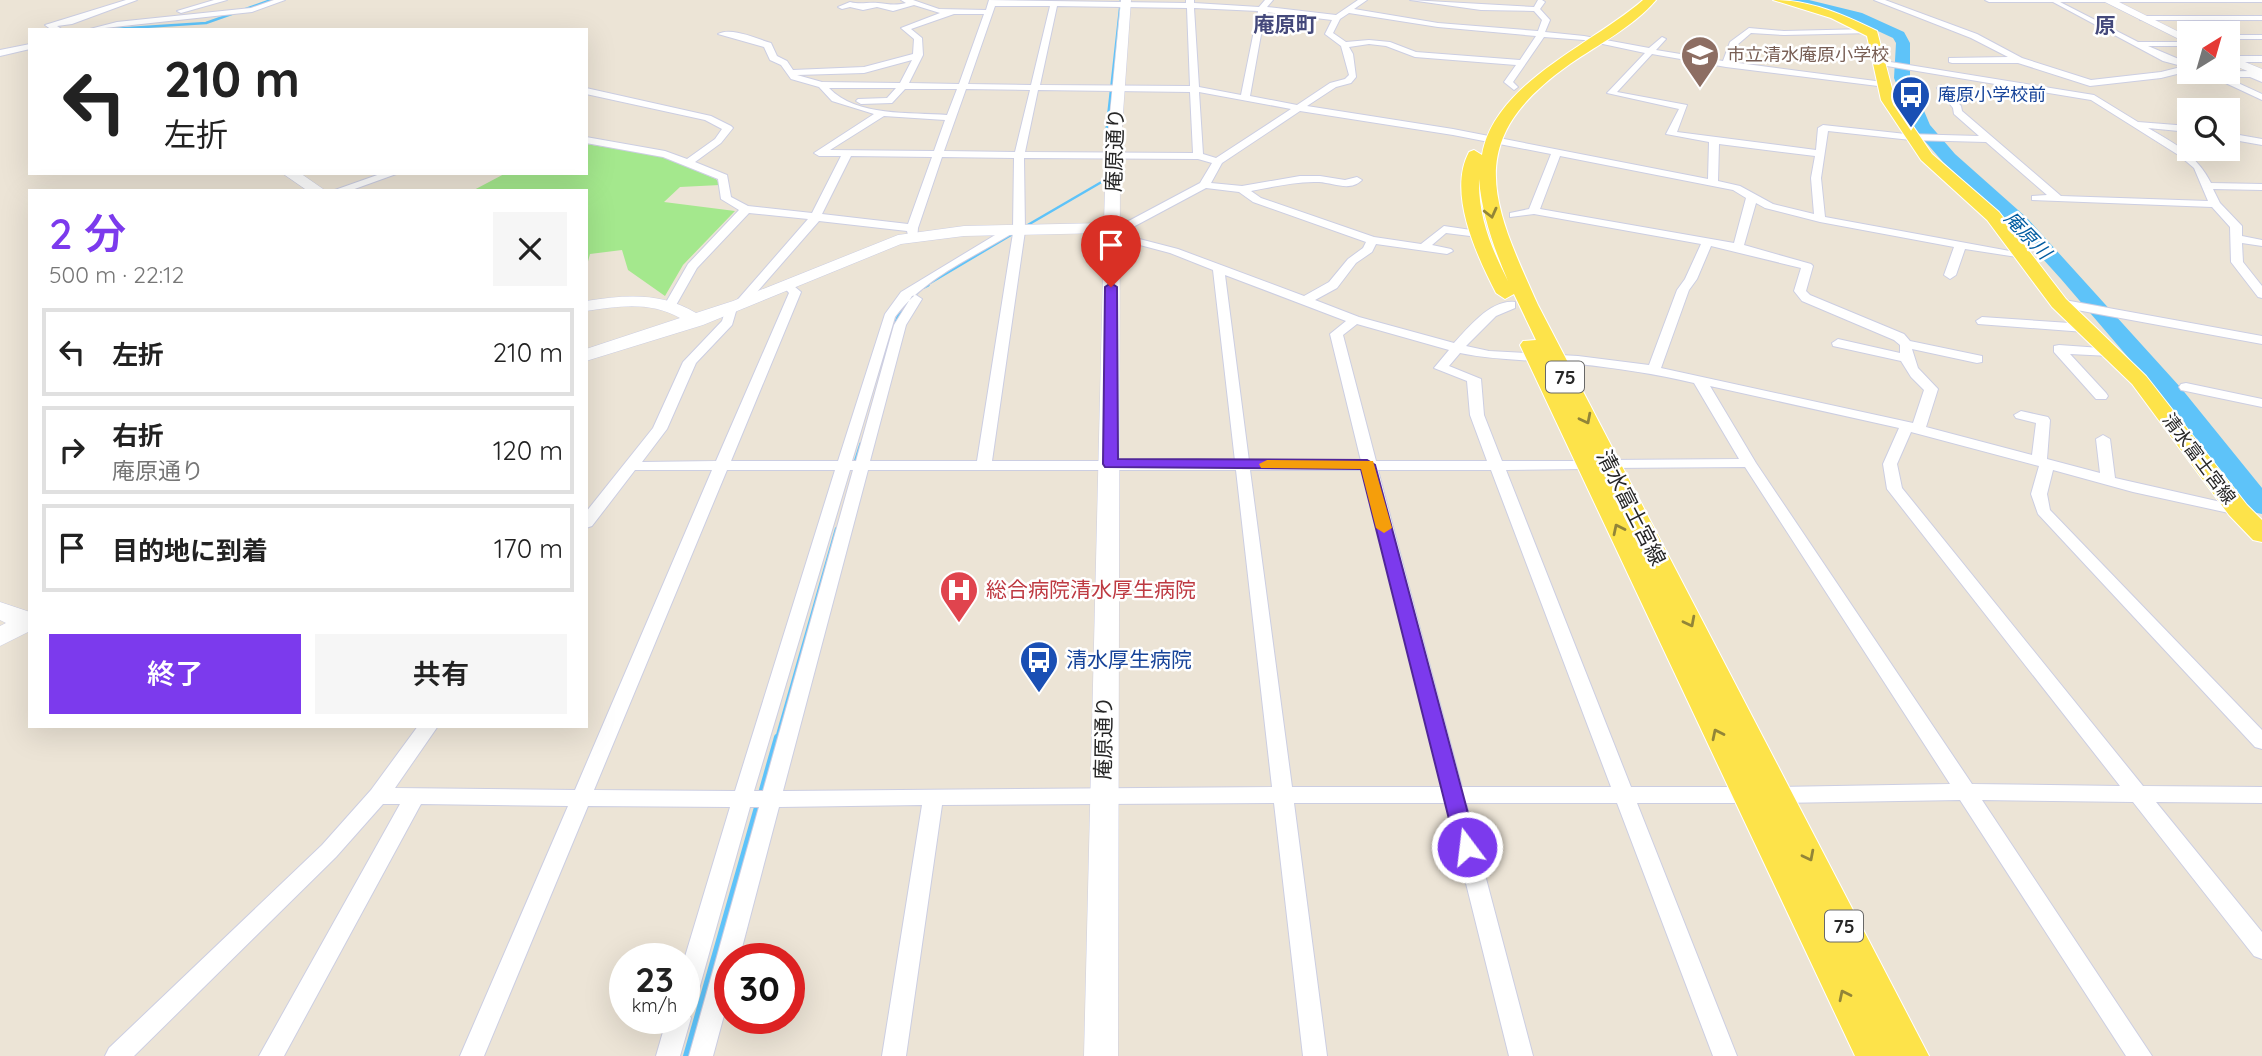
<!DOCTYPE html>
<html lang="ja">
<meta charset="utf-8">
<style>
:root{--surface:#fff;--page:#f6f6f6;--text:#222;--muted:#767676;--line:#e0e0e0;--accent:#7c3aed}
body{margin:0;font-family:Quicksand,"Noto Sans JP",sans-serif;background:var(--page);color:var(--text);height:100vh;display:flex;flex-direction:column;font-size:26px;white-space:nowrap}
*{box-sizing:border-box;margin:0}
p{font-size:23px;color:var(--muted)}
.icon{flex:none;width:38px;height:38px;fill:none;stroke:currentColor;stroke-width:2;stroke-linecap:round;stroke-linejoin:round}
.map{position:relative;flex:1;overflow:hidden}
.sheet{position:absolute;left:28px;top:189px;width:560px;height:539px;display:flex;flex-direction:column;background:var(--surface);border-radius:0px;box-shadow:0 7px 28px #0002}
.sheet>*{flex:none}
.guide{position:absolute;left:28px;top:28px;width:560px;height:147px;border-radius:0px;box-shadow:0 7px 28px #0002;background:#fff;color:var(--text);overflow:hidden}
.needle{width:46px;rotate:37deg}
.tools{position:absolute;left:2177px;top:21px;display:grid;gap:14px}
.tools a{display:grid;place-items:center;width:63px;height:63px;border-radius:0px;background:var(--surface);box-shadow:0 7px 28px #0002;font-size:35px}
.speed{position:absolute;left:609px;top:943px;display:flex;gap:14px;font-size:35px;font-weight:700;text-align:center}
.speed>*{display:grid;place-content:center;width:91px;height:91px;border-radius:50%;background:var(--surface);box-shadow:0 7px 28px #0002;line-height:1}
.speed small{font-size:18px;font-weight:400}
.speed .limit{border:10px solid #d22;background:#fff;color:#111}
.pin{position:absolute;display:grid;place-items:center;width:60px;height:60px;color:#fff;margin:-72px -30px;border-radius:50% 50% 50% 0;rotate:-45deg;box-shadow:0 0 7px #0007}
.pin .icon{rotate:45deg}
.me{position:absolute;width:77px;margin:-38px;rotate:345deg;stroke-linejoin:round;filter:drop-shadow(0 0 5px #0008)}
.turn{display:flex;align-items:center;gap:24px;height:147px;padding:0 21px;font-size:32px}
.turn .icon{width:91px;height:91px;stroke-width:2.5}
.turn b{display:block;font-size:49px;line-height:60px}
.round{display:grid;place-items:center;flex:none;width:74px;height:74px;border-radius:0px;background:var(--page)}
.summary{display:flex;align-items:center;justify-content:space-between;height:119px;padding:0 21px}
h1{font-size:42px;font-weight:600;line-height:52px;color:var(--accent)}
.cta{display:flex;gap:14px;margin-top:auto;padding:14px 21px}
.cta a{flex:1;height:80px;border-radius:0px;background:var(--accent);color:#fff;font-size:28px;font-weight:600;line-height:80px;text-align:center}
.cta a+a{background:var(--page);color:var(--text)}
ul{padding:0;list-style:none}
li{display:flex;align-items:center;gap:21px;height:88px;margin:0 14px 10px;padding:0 7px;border:4px solid var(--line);border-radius:0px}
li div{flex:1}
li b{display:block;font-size:26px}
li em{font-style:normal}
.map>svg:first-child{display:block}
.green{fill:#a4e88d}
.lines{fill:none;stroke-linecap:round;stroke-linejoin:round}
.stream-far3{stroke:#5ec3f9;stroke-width:2.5}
.stream-far2{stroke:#5ec3f9;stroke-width:3.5}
.stream-far1{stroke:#5ec3f9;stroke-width:4.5}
.stream{stroke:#5ec3f9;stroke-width:6}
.river{fill:#5ec3f9;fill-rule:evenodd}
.street-casing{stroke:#cccee2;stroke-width:2}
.secondary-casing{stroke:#cccee2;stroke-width:1}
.primary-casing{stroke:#fff;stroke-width:2}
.street{fill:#fff;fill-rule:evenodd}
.secondary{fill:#fff;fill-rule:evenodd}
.primary{fill:#fde34a;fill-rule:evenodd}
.oneway{stroke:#928538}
.route{fill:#7c3aed;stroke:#51269a;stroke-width:2}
.slow{fill:#f59e0b}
.labels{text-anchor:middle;stroke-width:5;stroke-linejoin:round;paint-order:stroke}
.far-education-label{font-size:18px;fill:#785e54;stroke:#fff;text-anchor:start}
.far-transit-label{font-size:18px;fill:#164399;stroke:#fff;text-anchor:start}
.far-street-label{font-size:18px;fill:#272727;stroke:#fff}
.far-water-label{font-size:19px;font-style:italic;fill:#015ca1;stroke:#fff}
.shield{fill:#fff;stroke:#686868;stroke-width:2}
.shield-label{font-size:19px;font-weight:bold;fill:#272727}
.far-quarter-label{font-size:21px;font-weight:bold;fill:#44497b;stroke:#fff}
.street-label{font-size:21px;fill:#272727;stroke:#fff}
.health-label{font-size:21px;fill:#be3a42;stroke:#fff;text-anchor:start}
.transit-label{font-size:21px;fill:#164399;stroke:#fff;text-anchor:start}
</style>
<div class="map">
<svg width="2262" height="1056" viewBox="0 0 2262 1056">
<rect width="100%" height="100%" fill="#ece4d6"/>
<path class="green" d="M586 144 661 156 716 179 720 185 680 187 664 202 735 211 683 265 665 296 628 270 622 250 590 254 586 269V191H472L506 173H586Z"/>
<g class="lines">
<path class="stream-far3" d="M98 30 206 23 271 0
M1026 226 1105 180 1106 135 1121 0
M925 286 1016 232"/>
<path class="stream-far2" d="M924 287 928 285
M894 328 901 310 917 292
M854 466 861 444"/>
<path class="stream-far1" d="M777 739 837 529"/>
<path class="stream" d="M686 1056 777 737"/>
<path class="river" d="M1786 0H1809L1862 13 1904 32 1910 43V78L1930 125 1955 154 2027 218 2181 388 2262 488V514L2252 512 2163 398 2061 279 2013 226 1943 162 1916 131 1894 78 1896 43 1893 38 1852 19 1788 3Z"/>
<defs>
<path id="street" d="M126 0H137L72 24 57 26 63 30H52L45 25Z
M214 0H227L181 13 177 11Z
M274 0H285L252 12 86 30 117 22 251 8Z
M901 0H913L939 9 986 10 989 0 1186 3V0H1194V3L1259 7 1265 0H1273L1267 7 1336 15 1358 0H1367L1354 9 1438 23 1538 31 1542 20 1534 11 1481 10 1410 0 1534 7 1538 0H1542L1545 2 1540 9 1550 20 1545 32 1584 36 1649 48 1662 37 1666 39 1656 50 1723 61 1730 42 1749 28 1784 31 1869 29 1872 33 1784 35 1751 33 1737 45 1731 62 1883 82 1886 83V87L1726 67 1652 54 1617 92 1687 105 1677 132 1816 150 1818 128 1823 125 1906 134 1979 136 1954 114 1953 108 1937 88 1941 85 1961 106 1962 111 2061 196 2208 201 2194 168 2180 156 2091 100 1881 65 1877 62 1878 60 2094 95 2138 122 2189 126V132L2148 128C2174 143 2197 155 2211 183L2262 184V190L2213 189 2220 203 2242 226V236L2262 240V246L2242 243 2243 262 2262 286V298L2258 297 2231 262 2230 227 2212 207 2032 200V196L2047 195 1986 142 1911 140 1828 131 1821 178 1825 217 2026 254 2030 255V259L1965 249 1956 275 1950 279 1944 275 1954 247 1820 222 1765 208 1756 203 1744 245 1811 264 1813 266 1806 291 1810 295 1904 334 1910 341 1982 356V362L1977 363 1912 349 1918 368 1938 389 1926 427 2032 455 2036 423 2016 418 2014 415 2021 411 2048 417 2050 420 2047 459 2100 473 2096 439 2103 435 2110 439 2115 478 2243 507 2246 510 2243 513 2238 515 2133 492 2053 470 2047 494 2050 510 2262 730V749L2255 747 2038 514 2031 494 2039 466 1911 432 1897 464 1902 488 2143 786 2262 787V803L2156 802 2262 932V959L2254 956 2133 802 1982 800 2152 1056H2126L1960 800 1778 803 1771 801 1768 795 1771 789 1778 787 1950 784 1745 467 1609 468 1602 464 1609 460 1739 459 1694 383C1656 374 1617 368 1578 364 1538 360 1499 361 1460 353L1449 366 1481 379 1484 415 1502 461H1587L1594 465 1587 469 1506 470 1631 787H1747L1754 789 1757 795 1754 801 1747 803H1637L1737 1056H1713L1617 803H1466L1533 1056H1509L1446 803H1294L1327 1056H1303L1274 803 942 805 906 1056H882L922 805 779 807 739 959H730V993L713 1056H689L759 807H750L696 1000 692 1008 686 1010 691 1018 680 1056H656L667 1018H684V960L730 807 588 806 484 1056H460L568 806 421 804 284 1056H259L400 804H383L336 857 134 1056H105L109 1048 322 845 371 790 418 726H438L395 788 575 790 712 470H635L592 526 586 528V512L653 428 683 362 722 321 727 305H733L808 219 749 213 697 268 675 307H667L665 304 688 264 739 210 721 199 718 179 663 157 586 143V137L665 151 687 159 715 139 722 129 705 120 586 94V88L711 116 731 126 733 128 721 143 695 162 727 175 731 197 748 206 812 213 841 156H819L814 153 874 114 832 101 819 87 791 79 781 65 770 60 764 47 718 34C733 27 756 39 771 43L777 56 787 61 793 70 864 67 913 54 914 39 901 28 940 13 914 5 893 11 877 7 863 10 850 7 842 9 838 7 850 2C861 5 867 2 878 3 889 4 894 6 906 3ZM995 6H1050L1031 85 968 84ZM1057 6 1187 8 1190 86 1040 85ZM1194 8 1258 11 1241 95 1199 87ZM1265 12 1332 20 1325 34 1341 46 1349 75 1345 79 1330 83 1297 105 1250 96ZM1349 13 1438 27 1536 36 1520 60 1416 52 1390 42 1369 40 1346 42 1333 33 1340 19ZM954 14H984L959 84 909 83 923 55 922 38 911 29ZM1544 37 1584 40 1645 53 1607 93 1679 109 1666 134 1709 142 1708 179 1453 129 1307 106 1336 87 1351 83 1356 77 1353 54 1349 47 1369 44 1386 46 1415 57 1516 65 1504 82 1514 90 1518 87 1513 82ZM912 60 900 83 822 82 797 75 864 73ZM829 88H896L887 98 858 99 856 101 861 104 892 103 905 89H957L947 115C911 112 856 117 829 88ZM966 89 1030 90 1015 152 944 151ZM1038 90 1190 92 1193 153 1025 152ZM1199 92 1291 109 1216 158 1203 154ZM1300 111 1453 135 1551 154 1529 209 1510 213V217L1534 214 1701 244 1685 279 1677 290 1649 365 1578 356 1489 351 1466 346 1496 316 1515 308V302C1491 299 1469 327 1454 343L1359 317 1315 300 1337 288 1356 263 1372 252 1376 244 1447 254 1453 251 1451 249 1432 245 1446 233 1478 237 1484 234 1478 231 1444 226 1421 244 1374 237 1261 198 1251 191C1273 187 1296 181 1319 182 1334 183 1350 192 1362 180L1357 177 1345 180 1320 176H1300L1242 186 1211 183 1222 163ZM884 116 945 120 934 151 830 150ZM1719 144 1815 156 1811 178 1814 214 1773 204 1740 186 1718 181ZM851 156 932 157 908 224 822 214ZM1560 156 1733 190 1746 198 1734 243 1540 209ZM942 157 1014 158 1013 229H1005L901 292 885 314 838 461H731L801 292 788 281 782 285 789 293 716 461 642 462 667 429 696 363 732 325 737 308H743L819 221 907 231 909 239H917L918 228ZM1024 158 1198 159 1212 163 1200 183 1108 232 1106 236 1170 253 1213 270 1235 461H992L1025 231ZM1206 188 1239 192 1253 202 1366 242 1363 248 1348 259 1329 282 1304 296 1178 249 1120 234ZM1013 233 977 461H870L906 325 922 299 916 295 912 296 894 325 856 461H852L895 317C924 278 972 258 1013 233ZM1711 246 1801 268 1794 291 1802 301 1894 340 1900 345V353L1838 339 1832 343 1833 346 1901 361 1911 377 1924 390 1913 423 1661 368 1689 290 1697 279ZM1225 275 1346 321 1330 334 1361 461H1249ZM1357 324 1449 350 1434 368 1467 381 1470 415 1487 461H1376L1343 335ZM1710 386 1899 428 1883 464 1887 489 2120 786 1972 784 1756 463ZM727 470H835L735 791 594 790ZM850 470H853L763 791H754ZM868 470H1236L1272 787 783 791ZM1250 470H1363L1442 787H1292ZM1378 470H1491L1611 787H1462Z
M1874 0H1885L1977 34 2022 58 2091 80 2161 72 2189 65V71L2161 78 2090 86 2018 63H1952L1949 62V58L2008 57 1971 38Z
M1985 0H2262V2H2060L2138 42H2189V46H2148L2181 60 2182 62 2178 65 2163 61 2053 2H1989Z
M2143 16H2262V20H2140Z
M2228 35H2262V39H2228Z
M30 44V49L0 56V50Z
M2228 56H2262V62H2228Z
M2202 72 2251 71 2262 76V82L2250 77H2225L2262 94V100Z
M2228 133 2262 139V145L2228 139Z
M383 173H399L349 191H332Z
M2059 299 2262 336V344L2055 306 2053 303Z
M1982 317 2085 324 2091 328 2085 332 1978 324 1976 321Z
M2059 345 2115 349 2117 352 2110 356 2070 354 2106 393 2108 396 2106 399H2096L2054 352V346Z
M2186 383 2262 399V407L2181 390 2179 387 2181 384Z"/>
<path id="secondary" d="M1121 0H1131L1120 155 1118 1056H1084L1104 233 964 236 901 244 703 325 586 361V349L680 318C650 301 619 306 586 311V301C626 295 661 292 696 313L733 301 898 235 964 226 1104 223 1106 155Z
M2101 0H2115L2189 37V44Z
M2228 55 2262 69V77L2228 63Z
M282 173H300L326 191H308Z
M0 602 30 612V631L0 646V626L6 623 0 620Z"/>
<path id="primary" d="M1643 0H1656C1633 27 1599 44 1570 64 1462 140 1491 201 1538 305L1929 1056H1855L1520 345 1523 341 1536 340 1514 294 1505 299 1496 293C1477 256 1447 193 1469 152L1474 150 1482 155C1494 83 1593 44 1643 0ZM1479 179C1482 215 1494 248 1508 281 1491 248 1478 216 1479 179Z
M1773 0C1811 0 1844 15 1877 31L1895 100 1932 154 1999 212 2066 299 2146 376 2247 505 2262 520V542L2253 540 2229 515 2132 384 2052 307 1987 220 1921 160 1881 100 1867 36 1831 18Z"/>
</defs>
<use href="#street" class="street-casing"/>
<use href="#secondary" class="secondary-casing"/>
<use href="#primary" class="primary-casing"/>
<use href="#street" class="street"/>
<use href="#secondary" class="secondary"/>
<use href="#primary" class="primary"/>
</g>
<defs><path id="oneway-chevron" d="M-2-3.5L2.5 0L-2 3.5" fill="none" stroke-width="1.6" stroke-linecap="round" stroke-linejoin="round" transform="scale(1.75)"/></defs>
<g class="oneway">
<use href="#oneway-chevron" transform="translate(1491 213) rotate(76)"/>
<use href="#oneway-chevron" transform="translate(1586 419) rotate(63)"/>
<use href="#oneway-chevron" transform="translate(1618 529) rotate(-116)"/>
<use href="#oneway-chevron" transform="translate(1690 622) rotate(63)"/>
<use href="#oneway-chevron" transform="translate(1717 734) rotate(-116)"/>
<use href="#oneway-chevron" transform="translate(1809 856) rotate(63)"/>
<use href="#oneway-chevron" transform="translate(1844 995) rotate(-116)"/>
</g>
<path class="route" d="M1111 283 1117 287 1118 459 1367 460 1375 465 1477 847 1474 853 1467 856 1459 853 1456 847 1361 469 1105 467 1103 464 1105 287Z"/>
<path class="slow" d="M1267 460 1373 461 1392 528 1384 533 1376 528 1361 469 1261 468 1259 464Z"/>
<defs>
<symbol id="school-pin" viewBox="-11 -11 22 30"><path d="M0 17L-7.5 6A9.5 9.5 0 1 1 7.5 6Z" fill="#8d6e63" stroke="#fff"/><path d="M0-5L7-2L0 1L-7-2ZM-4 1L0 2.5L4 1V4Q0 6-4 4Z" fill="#fff"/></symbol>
<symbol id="bus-pin" viewBox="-11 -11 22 30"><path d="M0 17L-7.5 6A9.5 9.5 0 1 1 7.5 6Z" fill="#1a4fb4" stroke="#fff"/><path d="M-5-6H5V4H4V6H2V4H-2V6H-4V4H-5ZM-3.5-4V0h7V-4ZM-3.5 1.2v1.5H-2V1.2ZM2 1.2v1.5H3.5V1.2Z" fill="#fff"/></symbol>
<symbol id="hospital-pin" viewBox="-11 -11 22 30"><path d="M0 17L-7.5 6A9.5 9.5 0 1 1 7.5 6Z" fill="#e0444e" stroke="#fff"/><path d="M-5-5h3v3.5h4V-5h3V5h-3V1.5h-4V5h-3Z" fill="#fff"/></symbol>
</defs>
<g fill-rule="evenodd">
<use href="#school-pin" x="1678" y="33" width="44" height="60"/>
<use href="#bus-pin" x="1889" y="73" width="44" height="60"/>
<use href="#hospital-pin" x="937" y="568" width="44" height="60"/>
<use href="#bus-pin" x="1017" y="638" width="44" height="60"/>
</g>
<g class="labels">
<g class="far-education-label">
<text x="1727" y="61">市立清水庵原小学校</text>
</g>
<g class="far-transit-label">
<text x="1938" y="101">庵原小学校前</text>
</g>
<g class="far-street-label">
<text transform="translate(2199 459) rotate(53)" y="6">清水富士宮線</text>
</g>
<g class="far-water-label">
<text transform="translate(2028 235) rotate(46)" y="7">庵原川</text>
</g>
<g class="shield">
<rect x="1546" y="361.5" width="38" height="31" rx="5"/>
<rect x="1825" y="910.5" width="38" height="31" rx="5"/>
</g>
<g class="shield-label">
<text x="1565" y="384">75</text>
<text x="1844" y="933">75</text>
</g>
<g class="far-quarter-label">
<text x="1285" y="32">庵原町</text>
<text x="2105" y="33">原</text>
</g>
<g class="street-label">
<text transform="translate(1115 150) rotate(-88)" y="7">庵原通り</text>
<text transform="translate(1631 508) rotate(63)" y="7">清水富士宮線</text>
<text transform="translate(1104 738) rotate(-89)" y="7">庵原通り</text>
</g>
<g class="health-label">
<text x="986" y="597">総合病院清水厚生病院</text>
</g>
<g class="transit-label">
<text x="1066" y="667">清水厚生病院</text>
</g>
</g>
</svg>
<div class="tools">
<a><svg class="needle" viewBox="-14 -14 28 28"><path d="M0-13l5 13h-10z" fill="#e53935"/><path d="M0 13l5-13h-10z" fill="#767676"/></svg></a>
<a><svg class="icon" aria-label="search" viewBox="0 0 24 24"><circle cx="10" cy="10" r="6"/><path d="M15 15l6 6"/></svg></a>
</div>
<div class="speed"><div>23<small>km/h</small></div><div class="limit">30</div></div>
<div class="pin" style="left:1111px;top:287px;background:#d93025"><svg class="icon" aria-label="arrive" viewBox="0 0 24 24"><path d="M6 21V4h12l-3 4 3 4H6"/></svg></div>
<svg class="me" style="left:1467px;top:847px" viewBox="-20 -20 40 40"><circle r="17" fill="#7c3aed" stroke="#fff" stroke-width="3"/><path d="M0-11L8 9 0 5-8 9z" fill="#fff"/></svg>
<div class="guide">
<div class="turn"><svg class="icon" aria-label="left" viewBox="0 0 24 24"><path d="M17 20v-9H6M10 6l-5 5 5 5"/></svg><div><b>210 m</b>左折</div></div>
</div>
<section class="sheet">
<div class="summary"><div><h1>2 分</h1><p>500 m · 22:12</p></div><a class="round"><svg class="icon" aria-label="close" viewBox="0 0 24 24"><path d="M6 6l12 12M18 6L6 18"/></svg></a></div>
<ul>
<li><svg class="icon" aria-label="left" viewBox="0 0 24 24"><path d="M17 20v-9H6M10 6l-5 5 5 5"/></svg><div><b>左折</b></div><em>210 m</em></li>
<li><svg class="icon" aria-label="right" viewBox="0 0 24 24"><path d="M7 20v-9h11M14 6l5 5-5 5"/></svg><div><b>右折</b><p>庵原通り</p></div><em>120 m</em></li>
<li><svg class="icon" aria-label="arrive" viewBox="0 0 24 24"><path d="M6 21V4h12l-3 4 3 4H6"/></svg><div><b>目的地に到着</b></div><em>170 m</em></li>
</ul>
<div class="cta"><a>終了</a><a>共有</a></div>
</section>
</div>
